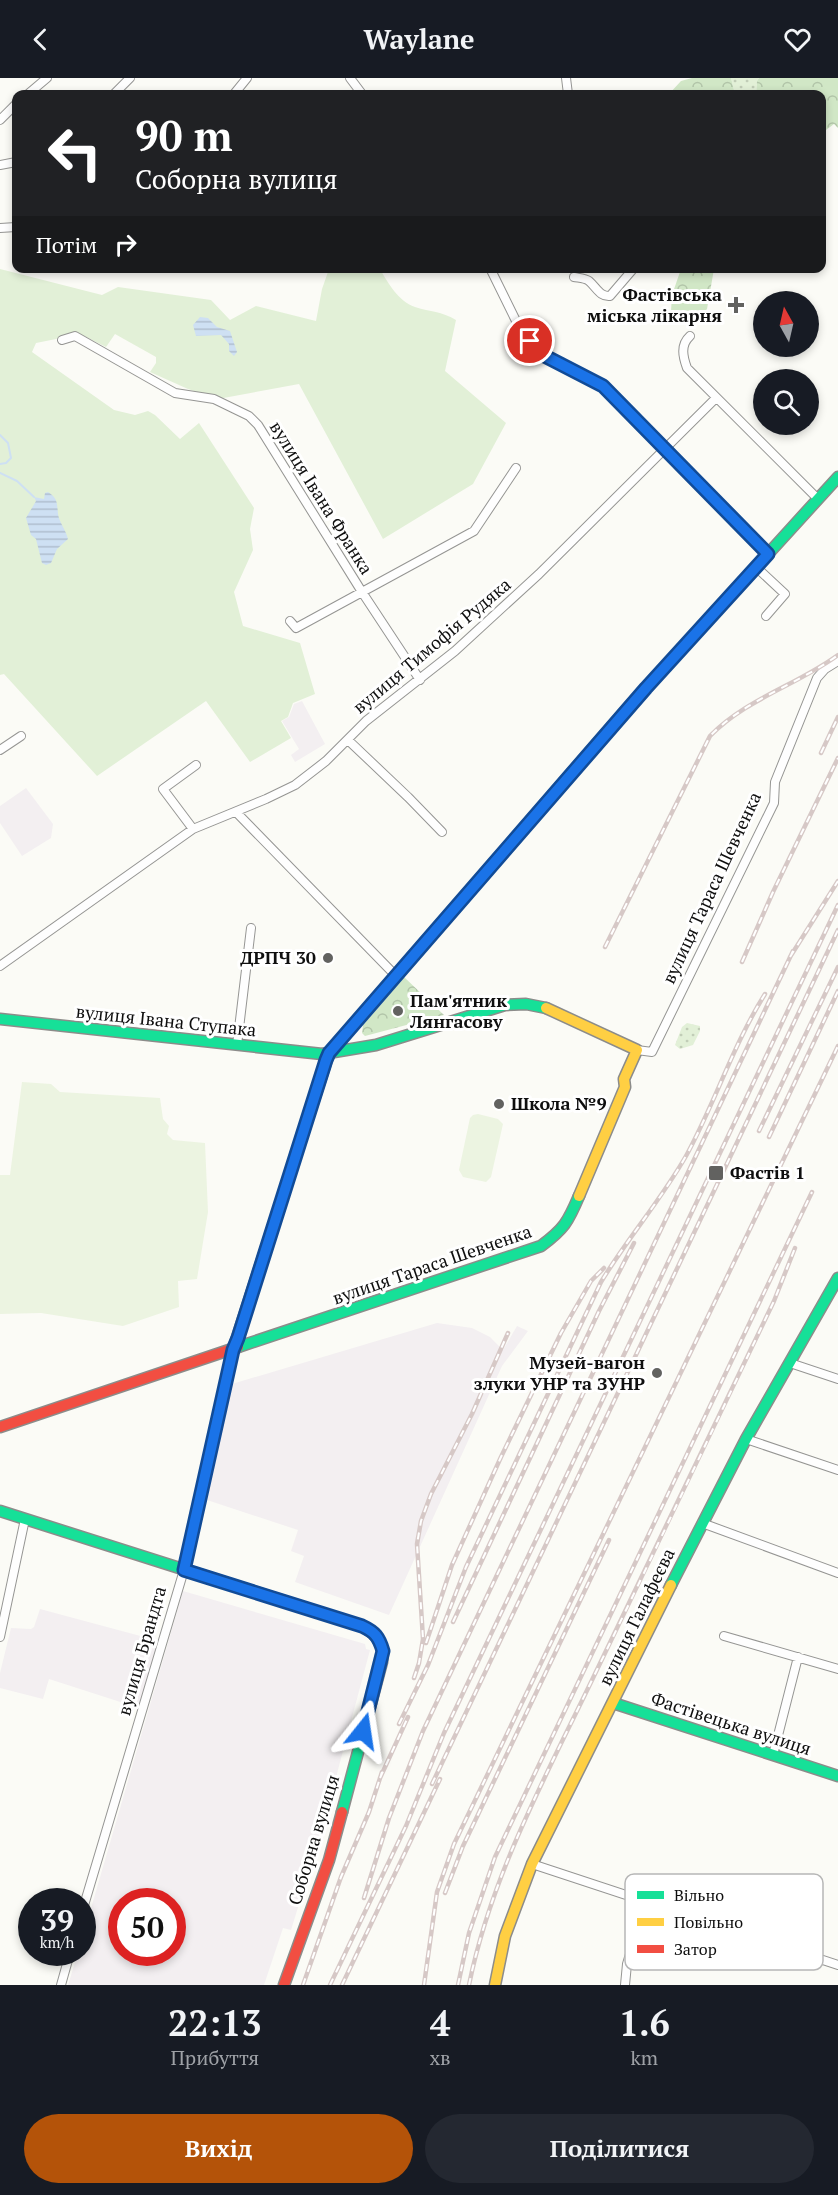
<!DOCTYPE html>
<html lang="uk">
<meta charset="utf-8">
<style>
:root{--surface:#171b24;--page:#242831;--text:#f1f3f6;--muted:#9ea1a6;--accent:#b45309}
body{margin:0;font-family:"PT Serif",serif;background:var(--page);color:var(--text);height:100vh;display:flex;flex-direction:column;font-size:22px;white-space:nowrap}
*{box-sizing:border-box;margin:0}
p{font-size:20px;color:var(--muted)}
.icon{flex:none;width:33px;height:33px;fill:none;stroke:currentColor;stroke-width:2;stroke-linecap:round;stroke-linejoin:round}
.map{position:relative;height:1907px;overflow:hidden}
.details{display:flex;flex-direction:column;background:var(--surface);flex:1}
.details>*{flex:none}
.banner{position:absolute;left:12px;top:12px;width:814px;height:183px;border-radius:12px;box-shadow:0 3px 9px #0003;background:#202124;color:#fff;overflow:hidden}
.needle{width:39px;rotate:352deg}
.fabs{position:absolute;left:753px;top:213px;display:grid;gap:12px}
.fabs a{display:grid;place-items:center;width:66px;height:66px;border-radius:50%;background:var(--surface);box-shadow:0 3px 9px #0003;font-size:30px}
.speed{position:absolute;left:18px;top:1810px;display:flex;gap:12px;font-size:30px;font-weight:700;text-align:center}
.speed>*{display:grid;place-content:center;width:78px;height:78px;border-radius:50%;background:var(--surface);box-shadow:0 3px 9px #0003;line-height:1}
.speed small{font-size:15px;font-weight:400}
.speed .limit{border:9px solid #d22;background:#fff;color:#111}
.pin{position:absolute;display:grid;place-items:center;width:51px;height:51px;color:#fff;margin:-26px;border:3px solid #fff;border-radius:50%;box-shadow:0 2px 6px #0007}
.me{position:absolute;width:66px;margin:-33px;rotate:15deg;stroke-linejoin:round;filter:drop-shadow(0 0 4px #0008)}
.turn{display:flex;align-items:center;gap:21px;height:126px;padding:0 24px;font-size:27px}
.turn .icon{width:78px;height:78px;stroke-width:2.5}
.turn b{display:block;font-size:42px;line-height:51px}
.then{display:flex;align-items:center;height:57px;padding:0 24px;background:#0003;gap:12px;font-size:22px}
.eta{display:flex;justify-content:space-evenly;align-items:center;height:102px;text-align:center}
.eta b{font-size:36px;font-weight:700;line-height:42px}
.button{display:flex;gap:12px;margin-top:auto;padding:12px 24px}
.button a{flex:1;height:69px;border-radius:36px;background:var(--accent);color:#fff;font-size:24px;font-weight:700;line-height:69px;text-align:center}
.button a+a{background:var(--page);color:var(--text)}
header{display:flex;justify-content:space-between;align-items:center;height:78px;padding:0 24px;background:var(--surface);font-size:27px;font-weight:700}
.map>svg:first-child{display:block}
.industrial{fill:#f3eff1;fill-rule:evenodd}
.grass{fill:url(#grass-dots)}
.forest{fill:url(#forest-crowns)}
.park{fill:#e2f0d7}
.pitch{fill:#ecf4e1}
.water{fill:url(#water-rules)}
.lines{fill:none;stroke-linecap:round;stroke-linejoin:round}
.stream{stroke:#cee0f3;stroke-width:2}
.street-casing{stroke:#959593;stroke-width:10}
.fast-casing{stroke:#8c8c8a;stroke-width:13}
.slow-casing{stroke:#8c8c8a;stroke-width:13}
.jam-casing{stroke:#8c8c8a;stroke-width:13}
.street{stroke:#fefefe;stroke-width:8}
.fast{stroke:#16e098;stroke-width:10}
.slow{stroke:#ffcf43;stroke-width:10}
.jam{stroke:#f24e42;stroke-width:10}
.rail-casing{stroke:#d6c8c6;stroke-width:4.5}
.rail{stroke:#fff;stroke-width:2;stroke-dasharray:7;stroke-linecap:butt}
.route-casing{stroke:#114b97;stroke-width:15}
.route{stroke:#1a73e8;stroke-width:10}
.poi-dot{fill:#626260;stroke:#fff;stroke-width:2}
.labels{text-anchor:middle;stroke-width:6;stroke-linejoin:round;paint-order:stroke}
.poi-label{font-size:18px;font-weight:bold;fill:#0f0f0f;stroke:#fff;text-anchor:end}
.street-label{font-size:18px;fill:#0f0f0f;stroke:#fff}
.key{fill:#fff;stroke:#b7b7b7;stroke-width:1.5}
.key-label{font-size:16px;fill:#0f0f0f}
</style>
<header><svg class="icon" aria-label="back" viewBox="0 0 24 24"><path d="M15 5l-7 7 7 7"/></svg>Waylane<svg class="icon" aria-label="heart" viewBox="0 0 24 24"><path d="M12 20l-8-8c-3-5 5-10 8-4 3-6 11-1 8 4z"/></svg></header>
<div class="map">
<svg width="838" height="1907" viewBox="0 0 838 1907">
<defs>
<pattern id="grass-dots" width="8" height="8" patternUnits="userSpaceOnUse" patternTransform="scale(1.5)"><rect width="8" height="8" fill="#e2f0d7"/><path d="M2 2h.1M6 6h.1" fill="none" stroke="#c1cdb7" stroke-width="1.8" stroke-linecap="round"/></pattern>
<pattern id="forest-crowns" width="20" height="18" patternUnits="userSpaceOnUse" patternTransform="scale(1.5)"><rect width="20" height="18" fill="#d1e7c6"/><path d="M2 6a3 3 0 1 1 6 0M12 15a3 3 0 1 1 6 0" fill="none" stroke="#b2c5a9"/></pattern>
<pattern id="water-rules" width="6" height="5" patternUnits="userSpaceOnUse" patternTransform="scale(1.5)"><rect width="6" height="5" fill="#cee0f3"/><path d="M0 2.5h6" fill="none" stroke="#b0bfcf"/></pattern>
</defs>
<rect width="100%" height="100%" fill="#fbfbf6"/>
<path class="industrial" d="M302 623 325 666 295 684 291 677 299 671 282 643 289 639 294 626Z
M26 710 53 746 51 760 22 778 0 745V728Z
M437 1245 472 1250 490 1259 503 1272 517 1248 528 1253 502 1288 389 1537 295 1504 304 1478 291 1473 298 1452 207 1422 232 1306Z
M183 1513 365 1566 366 1571 370 1572 331 1718 329 1720 321 1755 291 1852 283 1850 264 1907H68L78 1875H82L83 1858ZM122 1824H172V1875H122Z
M40 1531 159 1563 139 1630 49 1601 43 1621 0 1610V1595L11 1550 31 1551 34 1549Z"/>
<path class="grass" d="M731 0H759L757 3 756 16H735Z
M687 945 700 948V953L693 967 680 971 675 967 682 949Z"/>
<path class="forest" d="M692 0H731L735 16H669L681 3Z
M759 0H838V50L834 46 822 55V16H756L757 3Z
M681 191H714L707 231 695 244H684L671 233 672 217Z
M404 899 444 937 365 958 362 955 363 947Z"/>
<path class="park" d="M0 191 102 217 118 209 211 222 230 242 256 228 316 243 322 211 329 191H380C388 205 398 223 415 229 431 234 441 233 456 242L445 293 506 345 473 406 383 461 299 306 218 321 188 311 150 294 156 285V279L115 256 106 269 76 254 56 261 36 265 32 274 114 332 135 337 148 333 155 337 180 361 199 345 254 430 250 451 253 472 234 514 243 548 300 565 315 616 293 625 288 639 281 643 291 660 250 684 206 623 97 698 4 596 0 597Z"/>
<path class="pitch" d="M22 1004 51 1006 60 1014 160 1020 163 1041 169 1048 167 1056 173 1062 205 1065 208 1134 197 1201 178 1203 179 1229 123 1248 41 1235 0 1236V1097H10Z
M478 1036 498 1041 503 1046 491 1099 486 1104 463 1099 459 1092 470 1040 473 1037Z"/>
<path class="water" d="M200 239 208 240 217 249 230 253 237 274 234 278 229 273V266L221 257 196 258 193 247Z
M48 414C58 420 57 426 58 436 59 444 66 452 68 461L57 471 51 485 46 487 42 485 36 461 31 457 26 440 36 423 34 419 44 421 45 415Z"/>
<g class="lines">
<path class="stream" d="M0 357 8 365 11 380 6 385 0 386
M0 395 17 403 34 419"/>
<defs>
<path id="street" d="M350 0 362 16
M566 0 568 16
M28 16 47 0
M114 16 130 0
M234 16 247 0
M0 42 16 26
M0 87 16 84
M0 150 16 149
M490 190 520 251 539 275 603 308 768 475
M574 199C579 200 585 200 589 203 597 210 600 219 610 218L634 190
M690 258C680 267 683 279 687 290L818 421
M62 262 75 258 175 315 214 321 249 338 258 347 362 514 420 602
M756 489 785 516 766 538
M290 543 296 550 474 453 516 390
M348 662 408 719 442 754
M0 672 21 658
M236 734 395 897
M193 751 163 711 196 687
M0 888 193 751 266 721 295 707 326 683 366 643 455 573 539 496 716 320
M237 967 251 850
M637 972 652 974 774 725 775 704 817 600 825 591 838 583
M790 1285 838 1301
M746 1361 838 1392
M702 1445 838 1495
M724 1558 838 1591
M0 1559 25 1441
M773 1677 798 1579
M532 1786 838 1887
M82 1834 184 1492 233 1272
M61 1907 70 1875
M625 1907 627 1886 646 1824"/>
<path id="fast" d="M628 630 838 399
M0 941 322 976 376 967 505 927 526 926 546 930
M238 1269 541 1168C564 1151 568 1144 579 1118
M233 1272 329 975 419 871
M0 1433 362 1548C378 1557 384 1566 382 1584L342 1734
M671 1507 746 1361 838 1200
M613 1625 838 1698"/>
<path id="slow" d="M546 930 637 972 624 1001 625 1009 579 1118
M495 1907 505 1858 532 1786 671 1507"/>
<path id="jam" d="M419 871 628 630
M0 1349 238 1269
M284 1907 329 1782 342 1734"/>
</defs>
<use href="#street" class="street-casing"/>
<use href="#fast" class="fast-casing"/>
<use href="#slow" class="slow-casing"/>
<use href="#jam" class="jam-casing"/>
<use href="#street" class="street"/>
<use href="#fast" class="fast"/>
<use href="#slow" class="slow"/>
<use href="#jam" class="jam"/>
<defs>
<path id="rail" d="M821 675 838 639
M605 869 710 658C746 621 797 607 838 577
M790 879 838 803
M742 884 773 814 838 680
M759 1053 838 889
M769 1059 838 913
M453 1544 599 1233 634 1165
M426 1565 452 1487 501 1379 561 1255 591 1203 604 1190
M414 1600 419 1585 423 1561 417 1466 421 1443 431 1416 472 1336 508 1255
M399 1646 428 1587 466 1489 601 1204C627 1161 661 1122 686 1078 715 1025 733 967 765 916
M380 1700 408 1639
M432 1706 838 852
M445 1815 463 1768 609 1462
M364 1820 389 1740 423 1653 793 873
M303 1907 341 1799 369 1734 382 1694
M330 1907 406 1748 444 1655 838 827
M342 1907 440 1701
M424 1907 437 1814 454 1766 838 968
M458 1907 469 1855 495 1779 812 1114
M469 1907C491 1798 545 1700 593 1600 654 1475 714 1349 774 1223L795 1170"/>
</defs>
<use href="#rail" class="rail-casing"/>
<use href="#rail" class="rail"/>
</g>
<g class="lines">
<defs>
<path id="route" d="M363 1653 383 1573C379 1559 375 1554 362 1548L184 1492 233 1272 238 1260 326 982 329 975 646 610 768 476 603 308 539 275 530 263"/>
</defs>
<use href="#route" class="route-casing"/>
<use href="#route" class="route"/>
</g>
<g class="poi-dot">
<path d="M733 218h6v6h6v6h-6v6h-6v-6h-6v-6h6z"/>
<circle cx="328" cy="880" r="6"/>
<circle cx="398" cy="933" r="6"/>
<circle cx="499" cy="1026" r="6"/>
<rect x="708" y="1087" width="16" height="16" rx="3"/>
<circle cx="657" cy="1295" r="6"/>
</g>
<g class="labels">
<g class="poi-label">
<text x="722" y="223">Фастівська<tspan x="722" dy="21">міська лікарня</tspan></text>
<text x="316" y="886">ДРПЧ 30</text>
<text x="410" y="929" text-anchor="start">Пам'ятник<tspan x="410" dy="21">Лянгасову</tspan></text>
<text x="511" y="1032" text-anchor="start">Школа №9</text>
<text x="730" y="1101" text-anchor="start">Фастів 1</text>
<text x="645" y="1291">Музей-вагон<tspan x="645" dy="21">злуки УНР та ЗУНР</tspan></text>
</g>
<g class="street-label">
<text transform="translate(321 420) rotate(58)" y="6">вулиця Івана Франка</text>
<text transform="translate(432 568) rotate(-40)" y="6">вулиця Тимофія Рудяка</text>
<text transform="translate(712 810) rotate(-65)" y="6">вулиця Тараса Шевченка</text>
<text transform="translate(166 943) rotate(6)" y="6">вулиця Івана Ступака</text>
<text transform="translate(432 1187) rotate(-19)" y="6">вулиця Тараса Шевченка</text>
<text transform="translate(637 1539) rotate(-64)" y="6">вулиця Галафеєва</text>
<text transform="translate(142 1573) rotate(-74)" y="6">вулиця Брандта</text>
<text transform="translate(731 1646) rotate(18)" y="6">Фастівецька вулиця</text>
<text transform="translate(314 1762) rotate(-73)" y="6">Соборна вулиця</text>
</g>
</g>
<rect x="625" y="1796" width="198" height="96" rx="9" class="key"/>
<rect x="637" y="1813" width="27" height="8" fill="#16e098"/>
<rect x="637" y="1840" width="27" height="8" fill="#ffcf43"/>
<rect x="637" y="1867" width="27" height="8" fill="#f24e42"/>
<g class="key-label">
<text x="674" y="1823">Вільно</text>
<text x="674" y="1850">Повільно</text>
<text x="674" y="1877">Затор</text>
</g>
</svg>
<div class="fabs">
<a><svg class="needle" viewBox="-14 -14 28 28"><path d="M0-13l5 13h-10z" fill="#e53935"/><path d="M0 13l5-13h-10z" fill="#9ea1a6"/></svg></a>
<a><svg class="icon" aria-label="search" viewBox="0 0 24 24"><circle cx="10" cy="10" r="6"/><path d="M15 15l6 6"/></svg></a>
</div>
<div class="speed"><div>39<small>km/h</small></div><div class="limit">50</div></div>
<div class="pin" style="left:530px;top:263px;background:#d93025"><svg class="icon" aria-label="arrive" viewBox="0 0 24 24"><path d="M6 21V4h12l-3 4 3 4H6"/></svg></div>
<svg class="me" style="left:363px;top:1653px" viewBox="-20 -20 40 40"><path d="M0-17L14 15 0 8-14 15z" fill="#1a73e8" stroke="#fff" stroke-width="4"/></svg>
<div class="banner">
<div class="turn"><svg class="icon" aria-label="left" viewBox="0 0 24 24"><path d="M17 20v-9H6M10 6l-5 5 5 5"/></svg><div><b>90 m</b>Соборна вулиця</div></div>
<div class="then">Потім<svg class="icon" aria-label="right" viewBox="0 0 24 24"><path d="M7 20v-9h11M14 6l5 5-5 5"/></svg></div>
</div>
</div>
<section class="details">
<div class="eta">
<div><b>22:13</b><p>Прибуття</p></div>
<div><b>4</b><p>хв</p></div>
<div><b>1.6</b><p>km</p></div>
</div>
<div class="button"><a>Вихід</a><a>Поділитися</a></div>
</section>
